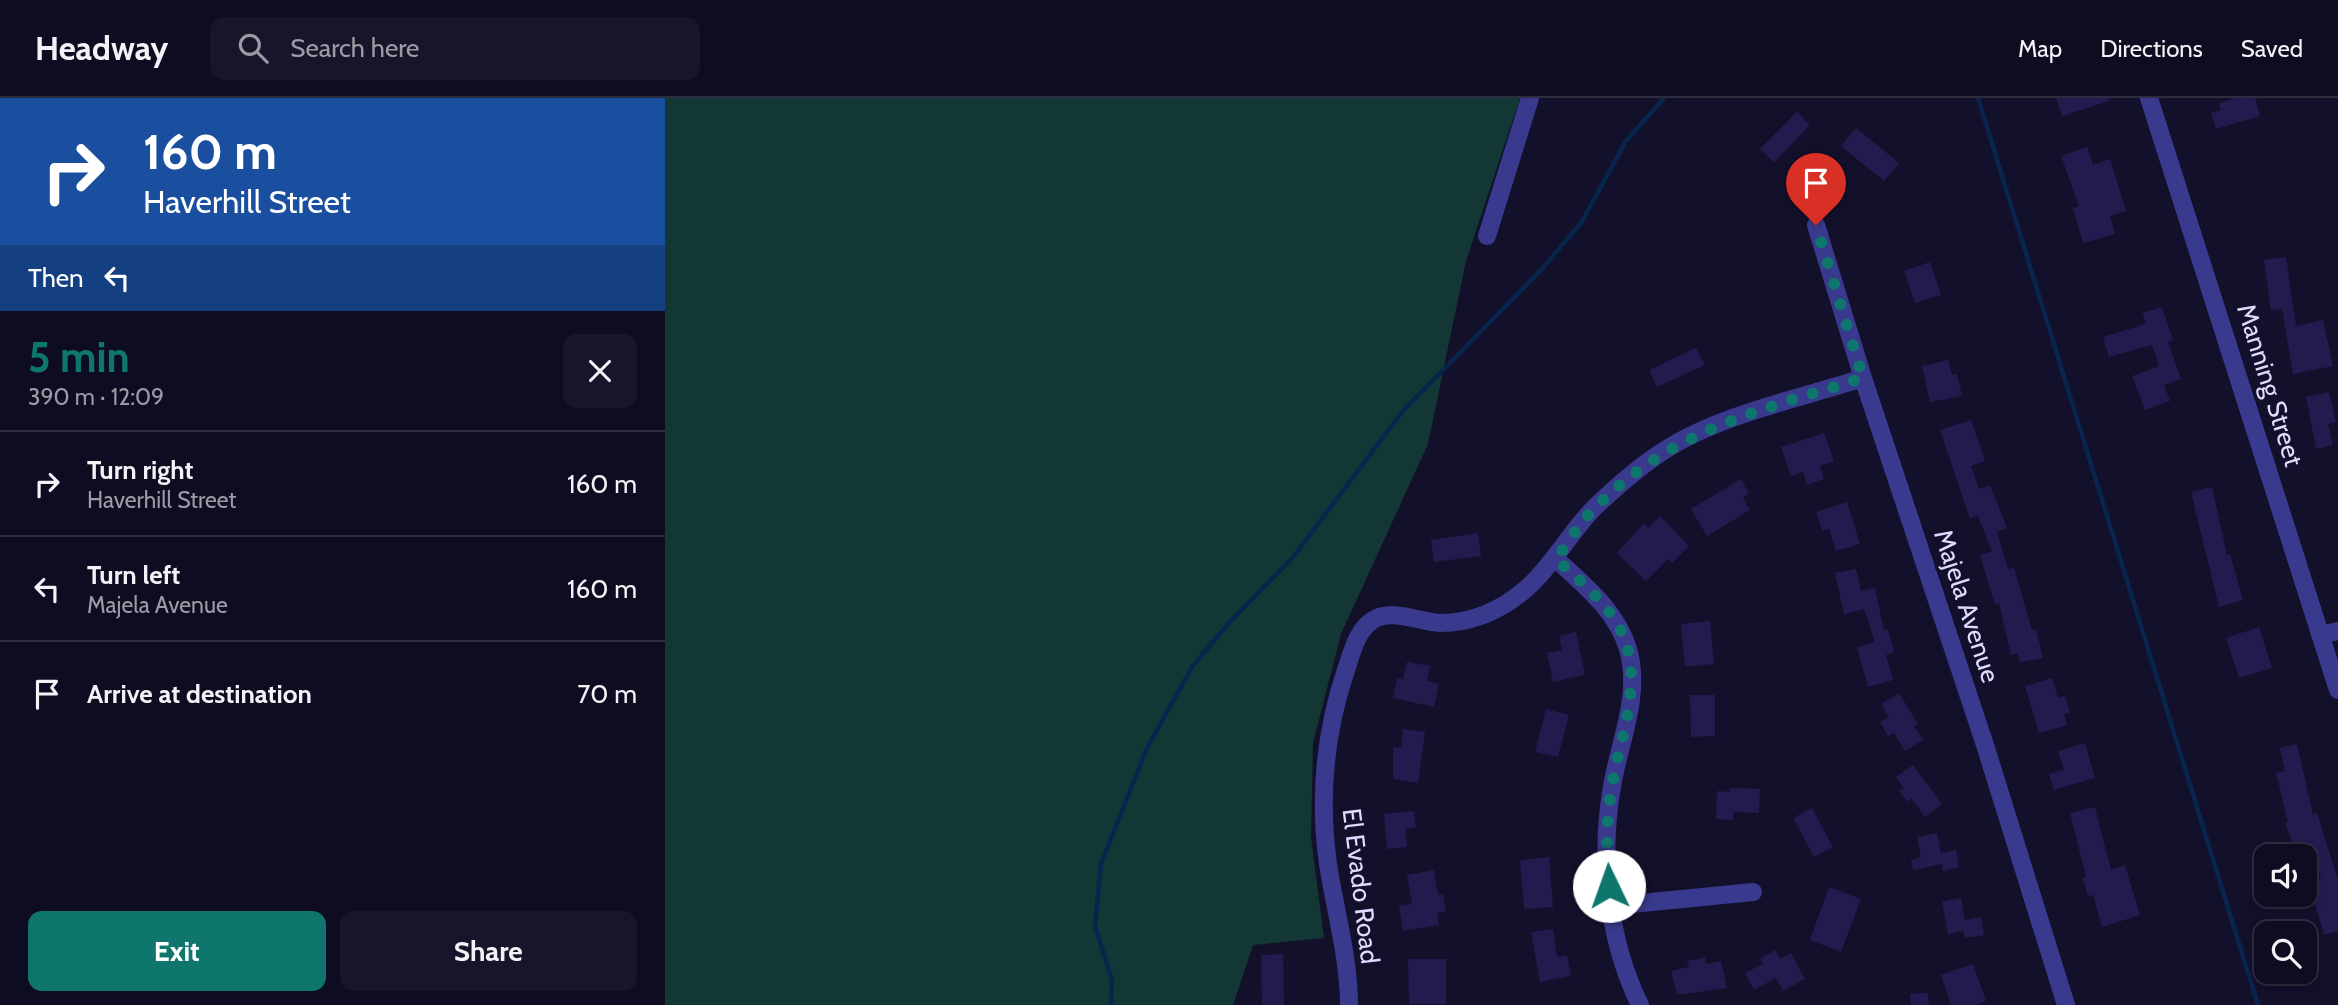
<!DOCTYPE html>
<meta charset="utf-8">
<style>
:root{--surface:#0e0c21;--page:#17152a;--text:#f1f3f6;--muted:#9b9ba5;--line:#2e2c3f;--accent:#0f766e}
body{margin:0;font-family:Cabin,sans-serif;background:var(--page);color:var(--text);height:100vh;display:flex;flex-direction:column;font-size:26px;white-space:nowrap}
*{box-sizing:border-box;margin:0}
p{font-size:23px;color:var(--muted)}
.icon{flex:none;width:38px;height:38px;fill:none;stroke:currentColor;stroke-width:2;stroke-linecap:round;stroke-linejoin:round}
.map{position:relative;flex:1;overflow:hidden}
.side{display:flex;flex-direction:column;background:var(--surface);width:665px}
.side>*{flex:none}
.banner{background:#1a4fa0;color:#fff;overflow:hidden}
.tools{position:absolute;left:1589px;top:746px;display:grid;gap:14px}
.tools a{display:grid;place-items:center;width:63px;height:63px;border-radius:14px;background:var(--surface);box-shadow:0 4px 10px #0003,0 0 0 2px var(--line);font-size:35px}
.pin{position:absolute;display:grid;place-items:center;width:60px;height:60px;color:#fff;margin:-72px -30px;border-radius:50% 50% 50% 0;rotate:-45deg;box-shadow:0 0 7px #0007}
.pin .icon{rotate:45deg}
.me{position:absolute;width:77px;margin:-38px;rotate:357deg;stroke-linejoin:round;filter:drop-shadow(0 0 5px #0008)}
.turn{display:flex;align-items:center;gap:24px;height:147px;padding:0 28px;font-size:32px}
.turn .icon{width:91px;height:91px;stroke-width:2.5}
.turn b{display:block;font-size:49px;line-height:60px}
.then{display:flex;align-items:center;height:66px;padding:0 28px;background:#0003;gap:14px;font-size:26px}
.round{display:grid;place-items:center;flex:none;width:74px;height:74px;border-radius:14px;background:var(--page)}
.overview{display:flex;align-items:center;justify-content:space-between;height:119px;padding:0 28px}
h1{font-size:42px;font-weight:700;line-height:52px;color:var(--accent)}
.action{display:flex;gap:14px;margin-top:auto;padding:14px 28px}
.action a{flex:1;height:80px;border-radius:14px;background:var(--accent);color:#fff;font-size:28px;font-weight:700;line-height:80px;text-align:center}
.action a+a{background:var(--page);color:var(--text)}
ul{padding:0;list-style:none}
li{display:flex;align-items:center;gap:21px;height:105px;padding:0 28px;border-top:2px solid var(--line)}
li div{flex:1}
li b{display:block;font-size:26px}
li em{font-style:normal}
header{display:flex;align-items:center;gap:42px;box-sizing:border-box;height:98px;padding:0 35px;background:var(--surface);border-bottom:2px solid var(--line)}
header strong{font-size:33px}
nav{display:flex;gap:38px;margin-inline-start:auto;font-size:24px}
.search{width:490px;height:63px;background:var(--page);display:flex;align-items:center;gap:18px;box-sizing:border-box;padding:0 24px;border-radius:14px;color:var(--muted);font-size:26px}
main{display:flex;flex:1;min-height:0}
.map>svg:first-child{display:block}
.green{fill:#133734}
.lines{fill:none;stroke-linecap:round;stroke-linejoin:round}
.stream{stroke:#08254d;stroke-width:4.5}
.building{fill:#231b4e}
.street{stroke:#393a8d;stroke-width:18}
.route{stroke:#0f766e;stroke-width:12;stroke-dasharray:0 21.6}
.labels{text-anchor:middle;stroke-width:7;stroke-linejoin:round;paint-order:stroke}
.street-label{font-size:26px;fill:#dedbff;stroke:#13102c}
</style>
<header>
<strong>Headway</strong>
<div class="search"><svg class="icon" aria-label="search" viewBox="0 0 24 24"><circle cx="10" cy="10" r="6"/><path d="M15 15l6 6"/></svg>Search here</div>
<nav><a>Map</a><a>Directions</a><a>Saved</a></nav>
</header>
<main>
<section class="side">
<div class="banner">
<div class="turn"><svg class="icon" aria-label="right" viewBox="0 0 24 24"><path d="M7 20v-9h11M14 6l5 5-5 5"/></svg><div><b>160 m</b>Haverhill Street</div></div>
<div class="then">Then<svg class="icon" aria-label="left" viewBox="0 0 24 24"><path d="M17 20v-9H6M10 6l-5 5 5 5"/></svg></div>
</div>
<div class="overview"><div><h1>5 min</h1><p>390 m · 12:09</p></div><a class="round"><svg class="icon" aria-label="close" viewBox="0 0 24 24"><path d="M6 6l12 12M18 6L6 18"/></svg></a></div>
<ul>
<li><svg class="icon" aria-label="right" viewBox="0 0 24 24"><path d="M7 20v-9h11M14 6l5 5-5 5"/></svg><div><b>Turn right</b><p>Haverhill Street</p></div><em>160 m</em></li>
<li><svg class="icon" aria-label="left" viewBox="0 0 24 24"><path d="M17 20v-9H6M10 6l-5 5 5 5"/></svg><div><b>Turn left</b><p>Majela Avenue</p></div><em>160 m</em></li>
<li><svg class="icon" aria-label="arrive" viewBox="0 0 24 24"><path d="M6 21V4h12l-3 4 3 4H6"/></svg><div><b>Arrive at destination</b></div><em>70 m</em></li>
</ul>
<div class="action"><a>Exit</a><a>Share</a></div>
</section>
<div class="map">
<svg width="1673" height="907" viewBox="0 0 1673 907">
<rect width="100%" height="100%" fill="#13102c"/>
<path class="green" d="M0 0H855L801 163 763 346 676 536 648 645 646 739 659 840 588 847 568 907H0Z"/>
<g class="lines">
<path class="stream" d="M1313 0 1593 907
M446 907 447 882 430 828 436 766 482 650 527 569 562 527 628 459 738 313 876 172 916 125 961 43 999 0"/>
</g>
<path class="building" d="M1391 0H1444V3L1397 18Z
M1571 0H1590L1595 18 1551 31 1546 15 1556 12 1554 5Z
M1132 14 1145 27 1109 64 1095 51Z
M1191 30 1234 65 1219 83 1176 48Z
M1422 49 1428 67 1445 61 1461 113 1445 118 1450 136 1418 145 1408 110 1414 108 1396 58Z
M1621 159 1631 228 1658 222 1668 268 1628 276 1617 211 1606 212 1599 162Z
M1265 164 1276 197 1250 205 1239 173Z
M1497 209 1508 242 1503 244 1516 281 1499 287 1505 303 1480 312 1467 278 1494 268 1487 247 1444 259 1438 239 1481 226 1477 215Z
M1031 250 1040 267 992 289 984 272Z
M1283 262 1287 277 1292 276 1297 298 1265 304 1257 268Z
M1664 294 1671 324 1663 326 1668 347 1651 351 1641 299Z
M1306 322 1320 363 1306 368 1314 391 1325 387 1342 430 1332 434 1343 471 1349 470 1367 532 1371 531 1378 560 1355 564 1353 555 1346 557 1334 505 1330 507 1315 457 1327 454 1313 418 1305 421 1275 332Z
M1159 335 1169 363 1155 368 1159 381 1142 387 1138 374 1126 378 1116 349Z
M1076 381 1084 396 1078 399 1085 412 1042 438 1026 411Z
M1547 389 1562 457 1565 456 1578 502 1554 509 1526 394Z
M1182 404 1195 446 1171 453 1164 431 1157 433 1151 414Z
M995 418 1024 448 1007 465 1003 461 981 483 952 455 979 425 983 430Z
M813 435 816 458 769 464 766 442Z
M1191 471 1196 493 1210 490 1219 532 1223 531 1229 554 1221 557 1228 582 1203 589 1192 549 1210 544 1199 511 1179 516 1170 475Z
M1045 523 1049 566 1020 569 1016 526Z
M1594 529 1607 570 1574 580 1561 540Z
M911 534 920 577 888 584 882 555 897 552 894 538Z
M742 564 765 568 762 583 774 586 769 609 728 600 732 580 738 581Z
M1387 580 1393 600 1400 598 1405 615 1399 616 1402 627 1374 635 1360 588Z
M1234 595 1253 626 1249 628 1258 642 1240 653 1229 635 1223 638 1215 624 1224 619 1216 606Z
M1025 597H1050V638L1026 639Z
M881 611 904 617 893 659 870 654Z
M738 631 760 634 753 685 728 681V649L736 650Z
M1420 645 1430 680 1389 692 1384 676 1399 672 1393 653Z
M1632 646 1648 716 1652 715 1673 782V833L1659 837 1644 784 1656 781 1646 753 1632 758 1620 725 1623 724 1611 675 1620 673 1615 650Z
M1248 667 1277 706 1260 719 1246 700 1242 704 1234 693 1239 690 1231 679Z
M1065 690 1095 691 1094 715 1068 714V722L1051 721 1052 693 1065 694Z
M1430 709 1446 772 1460 767 1475 817 1437 829 1428 797 1423 798 1418 780 1421 779 1405 715Z
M1147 710 1168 749 1149 759 1128 720Z
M749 713 751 730 740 731 742 749 722 751 719 716Z
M1272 735 1276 755 1291 752 1294 769 1278 773 1277 766 1248 772 1246 762 1256 759 1252 739Z
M884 759 888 809 859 811 855 762Z
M769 772 773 797 778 796 781 814 772 815 774 827 738 833 734 808 747 806 742 777Z
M1164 789 1196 801 1176 854 1145 842Z
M1296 800 1300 822 1316 819 1319 837 1300 840 1298 833 1283 836 1277 804Z
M888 831 892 859 902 857 906 878 875 884 866 834Z
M1110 852 1115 861 1126 855 1140 881 1118 893 1111 880 1089 892 1080 875 1098 866 1095 861Z
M618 856 619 907H597L596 857Z
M1040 859 1041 866 1056 863 1062 890 1012 897 1006 873 1024 869 1022 863Z
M743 861H781V906H744Z
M1308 866 1321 903 1310 907H1286L1276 877Z
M1263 895 1264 907H1246L1245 896Z"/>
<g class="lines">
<path class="street" d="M1484 0 1673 592
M1151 127 1198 280 1320 647 1401 907
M822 138 865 0
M891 461C919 487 952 513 963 551 976 595 956 640 948 683 934 756 942 840 975 907
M1655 537 1673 533
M946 808 1088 794
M684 907C684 860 670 812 663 766 654 701 660 634 681 572 687 555 691 533 708 522 725 510 756 524 775 525 808 525 838 511 862 490 889 466 905 434 930 409 949 391 969 373 991 358 1047 318 1133 301 1198 280"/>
</g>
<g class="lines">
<path class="route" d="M944 788C941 753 941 717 948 682 958 628 982 573 950 522 934 498 912 480 891 461 903 445 915 424 930 410 1010 330 1094 313 1198 280L1151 127"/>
</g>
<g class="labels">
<g class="street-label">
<text transform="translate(1605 287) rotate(73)" y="9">Manning Street</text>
<text transform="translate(1302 508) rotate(72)" y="9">Majela Avenue</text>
<text transform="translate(696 788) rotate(83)" y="9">El Evado Road</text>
</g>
</g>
</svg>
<div class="tools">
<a><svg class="icon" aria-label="sound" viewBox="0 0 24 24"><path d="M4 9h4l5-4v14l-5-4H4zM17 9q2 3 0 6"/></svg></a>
<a><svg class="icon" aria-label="search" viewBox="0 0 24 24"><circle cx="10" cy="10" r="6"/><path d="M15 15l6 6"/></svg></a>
</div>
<div class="pin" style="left:1151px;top:127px;background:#d93025"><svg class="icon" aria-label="arrive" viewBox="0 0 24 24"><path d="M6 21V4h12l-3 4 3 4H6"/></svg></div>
<svg class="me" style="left:944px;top:788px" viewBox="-20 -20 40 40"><circle r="19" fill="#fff"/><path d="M0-13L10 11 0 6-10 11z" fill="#0f766e"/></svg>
</div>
</main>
